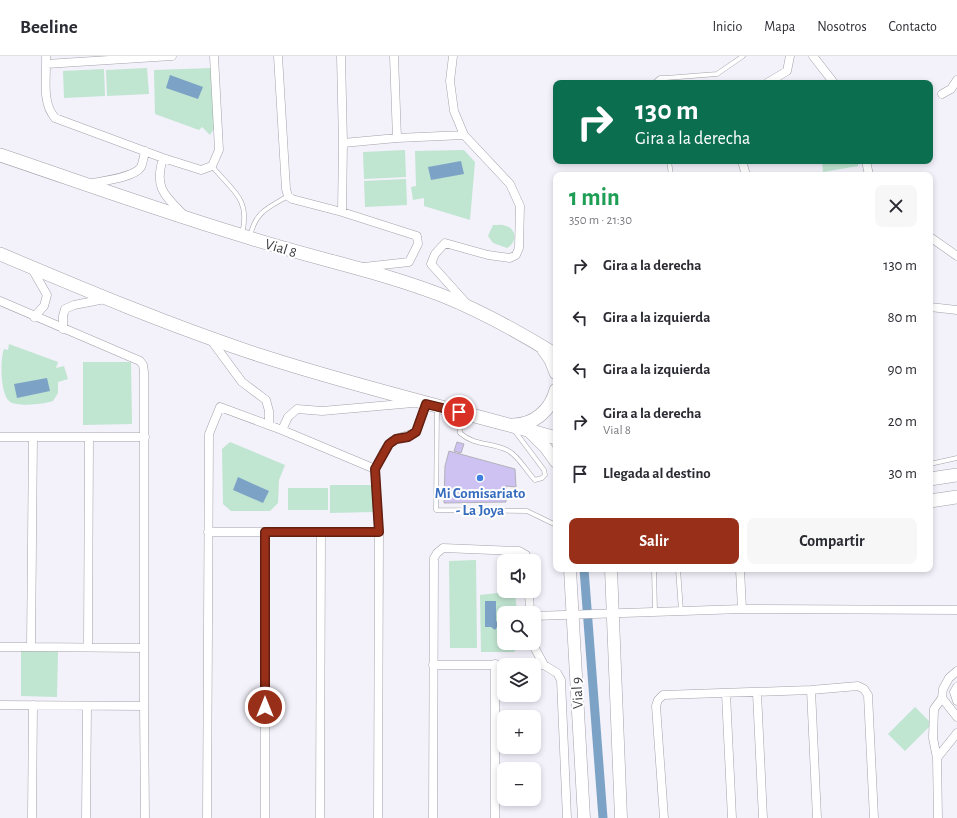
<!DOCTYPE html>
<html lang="es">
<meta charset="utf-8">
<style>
:root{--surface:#fff;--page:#f7f7f7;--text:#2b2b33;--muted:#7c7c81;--line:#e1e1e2;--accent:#982f19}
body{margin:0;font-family:"Alegreya Sans",sans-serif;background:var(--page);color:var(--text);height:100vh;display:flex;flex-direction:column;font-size:15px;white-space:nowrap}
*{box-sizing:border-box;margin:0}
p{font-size:13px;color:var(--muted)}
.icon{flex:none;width:22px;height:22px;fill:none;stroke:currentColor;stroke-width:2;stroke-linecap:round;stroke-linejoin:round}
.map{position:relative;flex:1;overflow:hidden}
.side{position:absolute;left:553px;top:116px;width:380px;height:400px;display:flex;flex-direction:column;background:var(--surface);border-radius:8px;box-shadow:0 2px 6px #0003}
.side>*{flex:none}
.hud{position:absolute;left:553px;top:24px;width:380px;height:84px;border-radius:8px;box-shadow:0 2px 6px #0003;background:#0b6e4f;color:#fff;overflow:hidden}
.buttons{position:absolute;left:497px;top:498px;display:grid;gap:8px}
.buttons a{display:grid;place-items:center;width:44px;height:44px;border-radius:8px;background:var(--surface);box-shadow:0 2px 6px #0003;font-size:20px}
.pin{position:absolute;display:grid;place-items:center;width:34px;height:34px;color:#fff;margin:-17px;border:2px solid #fff;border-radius:50%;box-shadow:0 1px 4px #0007}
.me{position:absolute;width:44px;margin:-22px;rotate:0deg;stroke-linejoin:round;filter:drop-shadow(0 0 3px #0008)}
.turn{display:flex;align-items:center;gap:14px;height:84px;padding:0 16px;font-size:18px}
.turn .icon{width:52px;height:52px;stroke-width:2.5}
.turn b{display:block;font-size:28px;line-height:34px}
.round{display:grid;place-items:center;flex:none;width:42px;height:42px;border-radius:8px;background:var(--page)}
.headline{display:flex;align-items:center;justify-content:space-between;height:68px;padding:0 16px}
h1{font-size:24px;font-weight:600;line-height:30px;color:#1e9e55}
.primary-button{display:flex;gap:8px;margin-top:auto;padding:8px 16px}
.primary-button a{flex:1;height:46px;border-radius:8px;background:var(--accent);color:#fff;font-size:16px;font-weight:600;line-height:46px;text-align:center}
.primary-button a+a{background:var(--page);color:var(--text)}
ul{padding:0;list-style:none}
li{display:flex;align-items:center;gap:12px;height:52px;padding:0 16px}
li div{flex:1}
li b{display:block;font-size:15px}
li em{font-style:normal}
header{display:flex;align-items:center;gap:24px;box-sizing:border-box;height:56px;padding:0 20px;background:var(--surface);border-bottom:1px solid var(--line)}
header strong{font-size:19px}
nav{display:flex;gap:22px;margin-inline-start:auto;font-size:14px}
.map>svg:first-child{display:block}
.green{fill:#c0e5d1}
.water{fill:#7ca3c6}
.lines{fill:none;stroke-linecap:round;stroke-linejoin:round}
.canal{stroke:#7ca3c6;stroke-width:9}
.building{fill:#cec2f2;stroke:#b2b0b8}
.lane-casing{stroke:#a4a2aa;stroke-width:5}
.street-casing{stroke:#a4a2aa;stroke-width:9}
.secondary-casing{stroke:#a4a2aa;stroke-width:13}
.primary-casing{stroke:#a4a2aa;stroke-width:14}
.lane{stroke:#fff;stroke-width:4}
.street{stroke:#fff;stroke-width:8}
.secondary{stroke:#fff;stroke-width:12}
.primary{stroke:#fff;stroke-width:13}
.route-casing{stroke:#631f10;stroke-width:10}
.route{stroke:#982f19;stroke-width:7}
.shop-dot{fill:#3f7fe0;stroke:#fff;stroke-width:1.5}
.labels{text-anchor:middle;stroke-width:4;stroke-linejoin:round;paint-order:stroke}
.street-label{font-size:15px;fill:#3d3c40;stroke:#fff}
.shop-label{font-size:15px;font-weight:bold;fill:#366cbe;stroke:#fff}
</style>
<header>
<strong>Beeline</strong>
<nav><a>Inicio</a><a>Mapa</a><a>Nosotros</a><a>Contacto</a></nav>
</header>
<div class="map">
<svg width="957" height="762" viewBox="0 0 957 762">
<rect width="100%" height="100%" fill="#f3f1fa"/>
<path class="green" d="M147 12 149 38 107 40 106 14Z
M213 12 216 69 210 79 202 71 199 74 155 58 154 14Z
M104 13 105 40 64 42 63 15Z
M405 94 406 121 364 123 363 96Z
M464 94 475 106 470 164 424 150V142L413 144 411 131 416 130 415 95Z
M822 105H858V110L823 116Z
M406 123 407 149 365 151 364 125Z
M493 169C497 169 502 168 506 170 517 173 517 187 507 192L493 187 488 180Z
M9 288 58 306 56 312 64 310 68 323 58 326V337L53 345C45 348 19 351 10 346 0 339 0 304 4 293L8 294Z
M83 306H131L132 368 83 369Z
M230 386 285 409 279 424 278 447 270 455H231L223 448 222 393Z
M330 429H373V456L330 457Z
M288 432H328V454H288Z
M476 504 477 592H450L449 505Z
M515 535 517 557H504V587H521L514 596H481L480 539Z
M21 595H58L57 641 21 640Z
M915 651 932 668 905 695 888 678Z"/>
<path class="water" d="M170 19 203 31 198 43 166 32Z
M461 105 464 118 431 124 428 111Z
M47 322 50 335 17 342 14 328Z
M238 421 269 435 263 447 233 434Z
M485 545H496V565L499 568 495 574 491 571H485Z"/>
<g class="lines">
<path class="canal" d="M584 513 603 762"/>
</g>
<path class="building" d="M457 386 464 388 461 397 454 395Z
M449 395 515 413 516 431 506 430V446L444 447 445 410Z"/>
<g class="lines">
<defs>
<path id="lane" d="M654 27 660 22H666L717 18 743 0
M669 105 671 119
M212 110C232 135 251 142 242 178
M250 180C256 155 268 152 288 140
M437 351 436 454 527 455 556 469
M459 358 460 377C475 390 490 386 507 394 518 399 526 415 535 424L542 422 545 419 544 414 514 374
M930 408 957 402
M654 513 655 556
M678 513 681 555"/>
<path id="street" d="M46 0C47 20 41 46 55 62L163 102 201 114 212 110 219 94 214 0
M278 0 286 133 288 140 292 143 342 156 417 180 418 188 409 206 364 211
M341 0 343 87
M394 0 397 82 464 79
M453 0 450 25 454 55 464 79 510 128 520 150 519 192 516 199 510 202 488 199 445 187 435 198 431 208 466 247
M813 0 834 27
M46 8 172 0
M767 27 787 15 790 0
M942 38 951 33 957 24
M163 102C154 132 164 139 184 159
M742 105 746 119
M866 105 869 119
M87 128C101 125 134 122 141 111 143 106 144 100 145 95
M342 156 343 87 397 82
M930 181 957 200
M31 211 47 239 44 250 34 261
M0 245 140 305 143 309 144 316V650L0 649
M930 251 957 254
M63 273V260L65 253 74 249 105 243
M211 284 242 326 266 344 269 355V368
M282 374 288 361 297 353 322 355 413 347
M0 381H145
M375 413C380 404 385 389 394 384 401 380 409 380 416 376L426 348
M208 476H379
M740 513 742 553
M529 535 530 557
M534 560 742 553 957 554
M532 587 544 609 557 617 561 624 567 762
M0 591H31L33 381
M31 591 144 592
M88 591 89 381
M495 608V762
M433 609H544
M957 631 954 636 957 645
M811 634 817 762
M757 637 763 762
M726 638 732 762
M942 642 957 661
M144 650 145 762
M937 702 933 682 934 653 942 642 943 633 949 622 957 615
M32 762 33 649
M86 762 87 650
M207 762 209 378 220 351 282 374 375 413 379 476 378 762
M265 762V476
M320 762 321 476
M433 762 434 502 437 497 443 492 519 495 526 499 528 505
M664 762 656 650 658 644 663 639 811 634 858 630 864 633 868 639 874 762
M938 762 937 702 957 677"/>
<path id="secondary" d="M528 374 546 392 556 406
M570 513 584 762
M611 513 621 762"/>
<path id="primary" d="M0 99C83 127 166 157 250 182 313 202 379 215 441 239 481 255 519 276 556 299
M0 198C85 234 171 270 259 299 357 331 457 354 556 382
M544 294 551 304 556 317
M513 369C534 369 551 354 556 334
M930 423 957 419
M930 445 957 441"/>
</defs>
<use href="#lane" class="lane-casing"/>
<use href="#street" class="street-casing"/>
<use href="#secondary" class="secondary-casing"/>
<use href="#primary" class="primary-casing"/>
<use href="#lane" class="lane"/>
<use href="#street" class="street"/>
<use href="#secondary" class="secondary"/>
<use href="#primary" class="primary"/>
</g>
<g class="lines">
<defs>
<path id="route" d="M265 651V476H379L375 413 389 388 396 383 408 381 416 376 426 348 459 356"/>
</defs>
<use href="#route" class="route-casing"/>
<use href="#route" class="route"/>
</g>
<circle class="shop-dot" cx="480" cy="422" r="4"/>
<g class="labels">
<g class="street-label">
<text transform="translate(281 192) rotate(17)" y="5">Vial 8</text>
<text transform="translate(577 637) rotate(-93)" y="5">Vial 9</text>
</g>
<g class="shop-label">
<text x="480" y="442">Mi Comisariato<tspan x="480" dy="17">- La Joya</tspan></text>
</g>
</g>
</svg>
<div class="buttons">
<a><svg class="icon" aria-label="sound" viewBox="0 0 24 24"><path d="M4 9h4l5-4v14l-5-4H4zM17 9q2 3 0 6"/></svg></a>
<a><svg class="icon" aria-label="search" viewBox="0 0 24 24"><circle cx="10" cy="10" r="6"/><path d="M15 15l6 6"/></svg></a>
<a><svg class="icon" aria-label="layers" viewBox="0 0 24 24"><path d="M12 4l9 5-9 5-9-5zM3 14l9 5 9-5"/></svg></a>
<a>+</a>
<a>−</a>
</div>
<div class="pin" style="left:459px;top:356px;background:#d93025"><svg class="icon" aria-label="arrive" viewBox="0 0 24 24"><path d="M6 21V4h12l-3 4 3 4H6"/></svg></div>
<svg class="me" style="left:265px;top:651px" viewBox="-20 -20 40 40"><circle r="17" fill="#982f19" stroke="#fff" stroke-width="3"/><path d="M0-11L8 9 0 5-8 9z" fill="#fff"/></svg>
<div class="hud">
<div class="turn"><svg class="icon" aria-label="right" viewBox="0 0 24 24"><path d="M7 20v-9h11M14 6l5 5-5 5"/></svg><div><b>130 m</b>Gira a la derecha</div></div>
</div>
<section class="side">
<div class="headline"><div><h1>1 min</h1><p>350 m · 21:30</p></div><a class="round"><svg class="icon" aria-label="close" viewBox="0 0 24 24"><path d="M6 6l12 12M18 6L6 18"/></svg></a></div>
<ul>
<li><svg class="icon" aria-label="right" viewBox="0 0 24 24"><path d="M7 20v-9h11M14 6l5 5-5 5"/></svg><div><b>Gira a la derecha</b></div><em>130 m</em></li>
<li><svg class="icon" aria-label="left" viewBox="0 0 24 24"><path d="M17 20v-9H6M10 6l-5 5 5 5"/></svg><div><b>Gira a la izquierda</b></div><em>80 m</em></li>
<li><svg class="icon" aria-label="left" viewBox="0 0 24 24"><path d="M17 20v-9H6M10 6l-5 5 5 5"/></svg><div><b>Gira a la izquierda</b></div><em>90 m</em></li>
<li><svg class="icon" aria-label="right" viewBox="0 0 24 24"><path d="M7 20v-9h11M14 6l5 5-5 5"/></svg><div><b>Gira a la derecha</b><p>Vial 8</p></div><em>20 m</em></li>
<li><svg class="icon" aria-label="arrive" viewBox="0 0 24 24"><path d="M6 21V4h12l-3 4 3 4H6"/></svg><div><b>Llegada al destino</b></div><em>30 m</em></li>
</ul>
<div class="primary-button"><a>Salir</a><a>Compartir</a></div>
</section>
</div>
